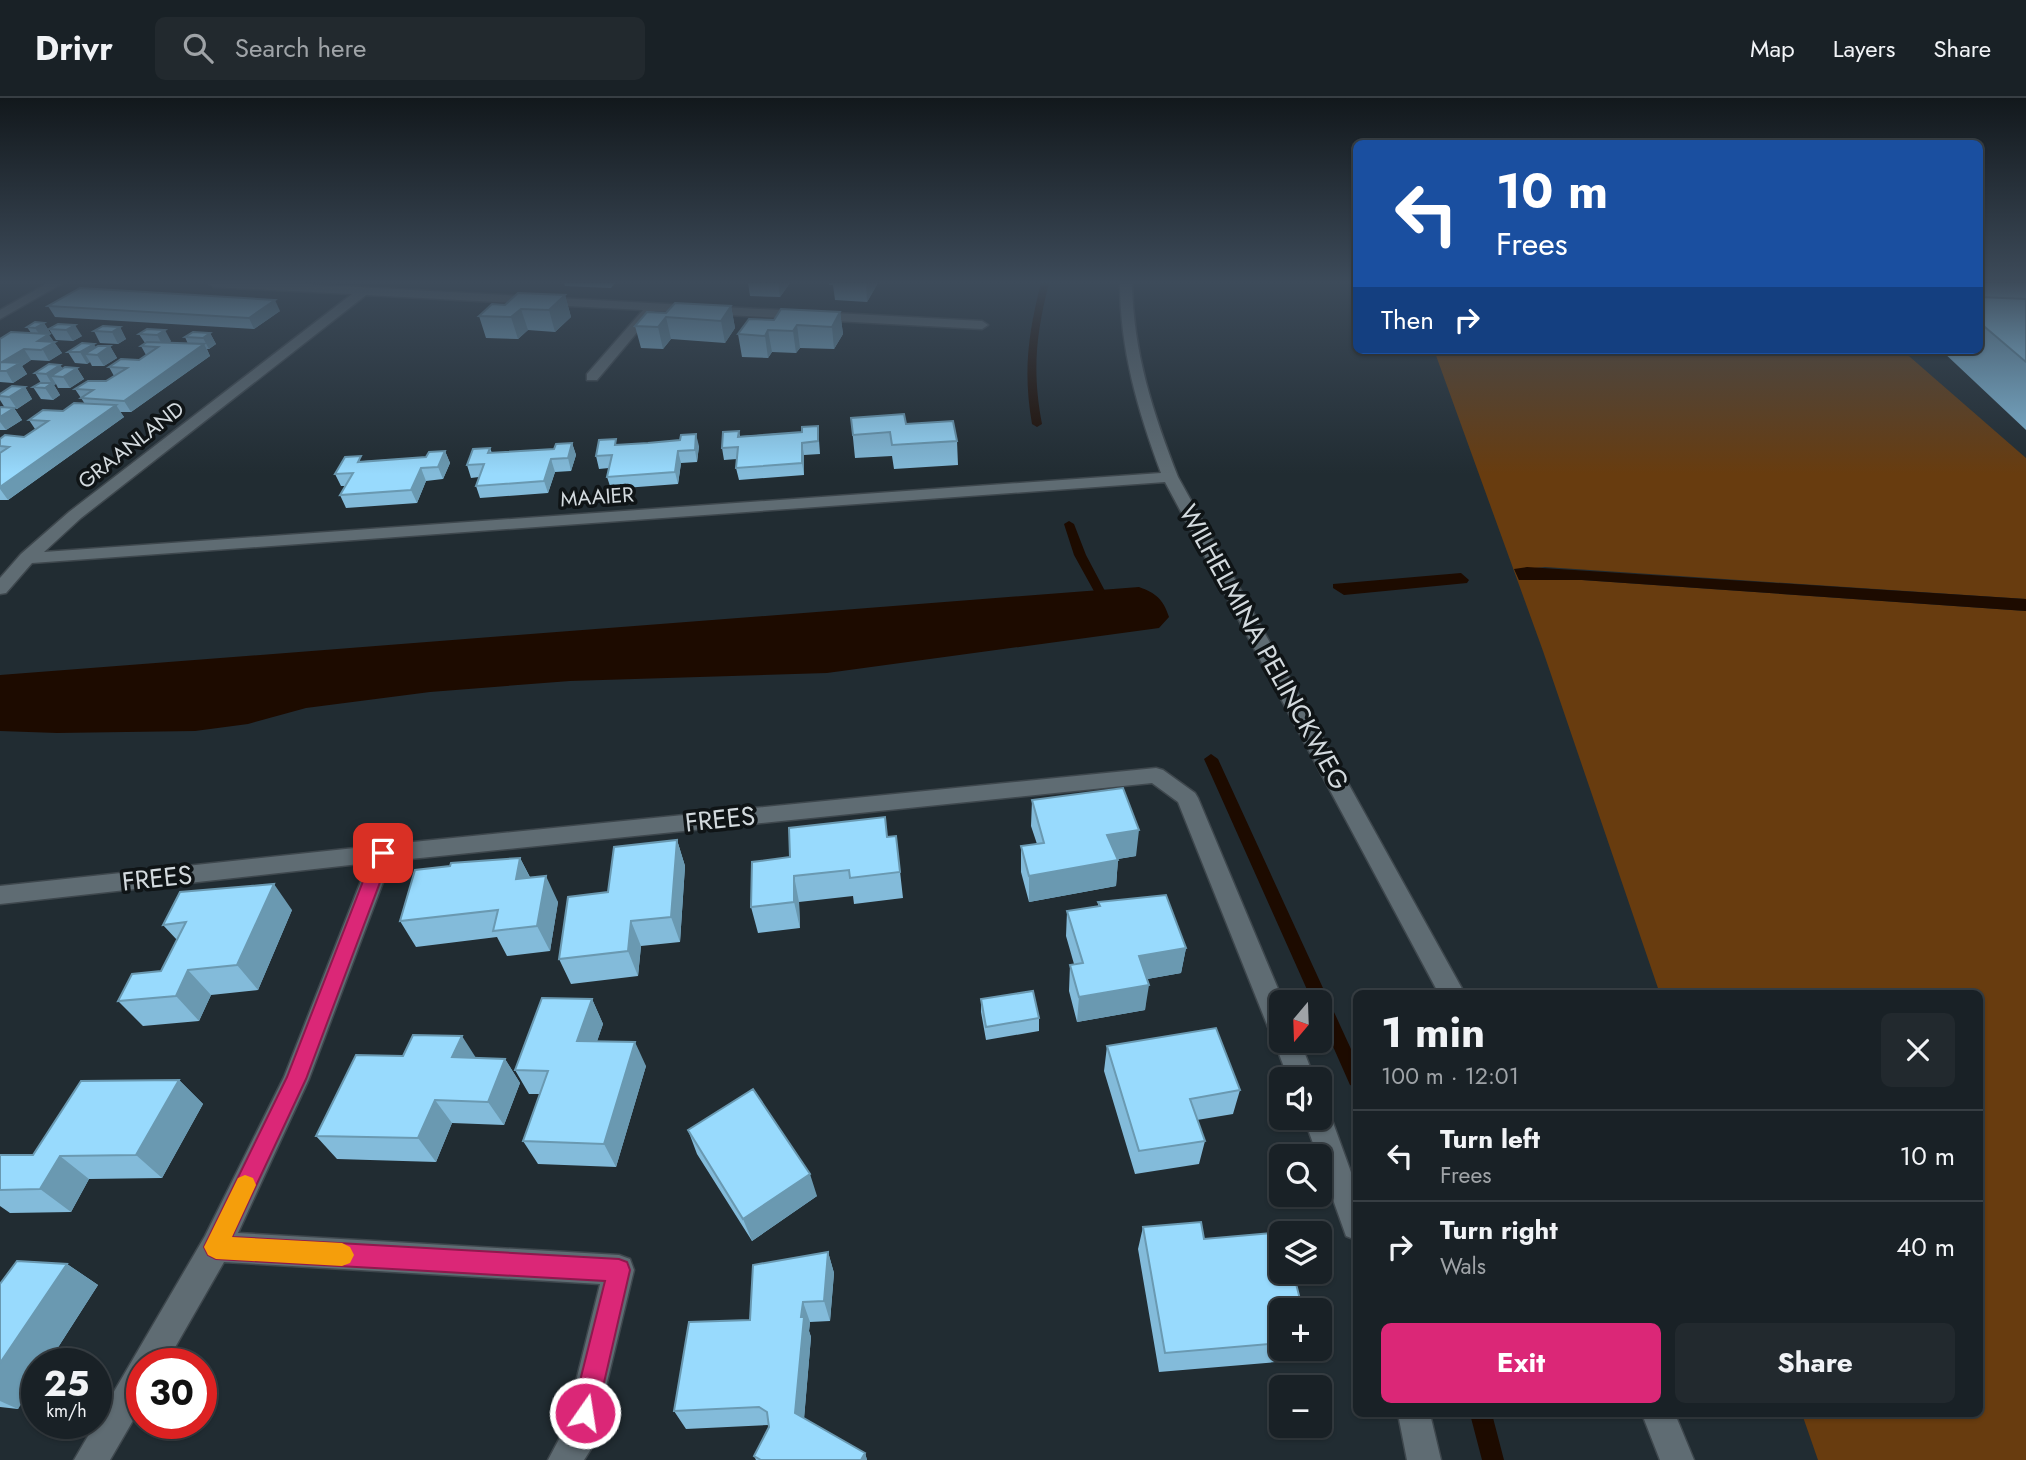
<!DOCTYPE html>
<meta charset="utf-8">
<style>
:root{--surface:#192126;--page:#22292e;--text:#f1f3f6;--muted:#9fa3a7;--line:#373e43;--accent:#db2777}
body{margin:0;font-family:Jost,sans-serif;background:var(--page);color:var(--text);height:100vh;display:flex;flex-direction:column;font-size:26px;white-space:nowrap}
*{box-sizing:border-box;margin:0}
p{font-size:23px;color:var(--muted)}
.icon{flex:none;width:38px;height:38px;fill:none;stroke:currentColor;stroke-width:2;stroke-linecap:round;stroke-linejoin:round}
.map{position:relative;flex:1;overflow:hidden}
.sheet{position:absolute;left:1353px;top:892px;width:630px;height:427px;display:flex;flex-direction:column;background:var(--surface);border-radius:10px;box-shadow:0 2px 5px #0004,0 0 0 2px var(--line)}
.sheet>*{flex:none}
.top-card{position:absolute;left:1353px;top:42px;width:630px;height:214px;border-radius:10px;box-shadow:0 2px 5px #0004,0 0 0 2px var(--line);background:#1a4fa0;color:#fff;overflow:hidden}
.needle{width:46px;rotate:199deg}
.controls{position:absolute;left:1269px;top:892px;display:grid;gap:14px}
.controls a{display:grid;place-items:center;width:63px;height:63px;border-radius:10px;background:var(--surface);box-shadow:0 2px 5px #0004,0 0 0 2px var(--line);font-size:35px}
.speed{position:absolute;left:21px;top:1250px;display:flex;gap:14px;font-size:35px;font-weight:700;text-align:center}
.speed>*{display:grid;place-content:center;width:91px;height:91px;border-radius:50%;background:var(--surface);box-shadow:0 2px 5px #0004,0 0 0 2px var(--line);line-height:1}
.speed small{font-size:18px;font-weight:400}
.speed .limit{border:10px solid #d22;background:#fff;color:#111}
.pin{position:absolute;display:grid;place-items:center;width:60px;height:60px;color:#fff;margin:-30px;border-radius:14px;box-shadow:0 4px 10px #0006}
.me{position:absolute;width:77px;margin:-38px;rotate:13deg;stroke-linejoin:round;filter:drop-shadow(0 0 5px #0008)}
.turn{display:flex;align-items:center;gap:24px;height:147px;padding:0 28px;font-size:32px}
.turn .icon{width:91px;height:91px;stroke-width:2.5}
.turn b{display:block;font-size:49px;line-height:60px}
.then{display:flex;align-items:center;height:66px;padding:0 28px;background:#0003;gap:14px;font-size:26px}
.round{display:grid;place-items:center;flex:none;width:74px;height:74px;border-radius:10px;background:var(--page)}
.headline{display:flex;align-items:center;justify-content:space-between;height:119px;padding:0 28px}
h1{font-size:42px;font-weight:700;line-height:52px}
.action{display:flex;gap:14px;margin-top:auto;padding:14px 28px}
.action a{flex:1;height:80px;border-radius:10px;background:var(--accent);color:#fff;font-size:28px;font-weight:700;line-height:80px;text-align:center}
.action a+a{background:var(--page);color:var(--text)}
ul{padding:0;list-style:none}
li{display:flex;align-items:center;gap:21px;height:91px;padding:0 28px;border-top:2px solid var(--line)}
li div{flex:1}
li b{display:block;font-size:26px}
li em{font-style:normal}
header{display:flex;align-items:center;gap:42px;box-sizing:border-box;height:98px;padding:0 35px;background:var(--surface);border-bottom:2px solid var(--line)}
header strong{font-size:33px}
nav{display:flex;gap:38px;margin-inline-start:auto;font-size:24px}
.search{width:490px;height:63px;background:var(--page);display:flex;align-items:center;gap:18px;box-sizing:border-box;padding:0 24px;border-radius:10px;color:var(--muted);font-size:26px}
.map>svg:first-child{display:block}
.green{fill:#683c0f}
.water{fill:#1d0b00}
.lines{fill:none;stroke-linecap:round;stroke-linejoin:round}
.stream{fill:#1d0b00;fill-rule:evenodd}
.street-casing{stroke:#3e474d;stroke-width:3}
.street{fill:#5f6c73;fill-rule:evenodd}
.wall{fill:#83bbda}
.shaded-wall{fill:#6a99b1}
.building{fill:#98dafd;stroke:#6a99b1;stroke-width:2}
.route{fill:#db2777;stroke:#8e194d;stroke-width:2}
.slow{fill:#f59e0b}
.labels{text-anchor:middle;stroke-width:7;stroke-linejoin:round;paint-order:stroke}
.far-street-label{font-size:21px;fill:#d3dade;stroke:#0f1416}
.street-label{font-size:26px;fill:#d3dade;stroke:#0f1416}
</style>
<header>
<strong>Drivr</strong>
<div class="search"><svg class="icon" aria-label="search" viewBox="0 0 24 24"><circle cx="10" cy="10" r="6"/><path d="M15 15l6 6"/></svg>Search here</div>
<nav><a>Map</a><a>Layers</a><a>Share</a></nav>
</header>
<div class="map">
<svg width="2026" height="1362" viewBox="0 0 2026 1362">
<rect width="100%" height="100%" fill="#212c32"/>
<path class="green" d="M1434 252H1902L2026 360V501L1545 469 1515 472 1519 482H1582L2026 513V1362H1818L1802 1316H1979V896H1660L1543 553Z"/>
<path class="water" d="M1527 469 2026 501V513L1582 482H1519L1514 471Z
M1461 475 1469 482 1467 485 1344 497 1333 490V486Z
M1139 489C1156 495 1163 501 1169 519L1159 530 827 575 570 583 430 594 306 610 248 626 195 633 57 635 0 633V577Z"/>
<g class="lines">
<path class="stream" d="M1041 185H1049C1036 236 1032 274 1042 326L1037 329 1032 326C1023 274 1028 236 1041 185Z
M1069 423 1074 426 1086 457 1105 493 1103 495H1095L1074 457 1064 426Z
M1211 656 1218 661 1356 962V989L1350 987 1320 919V905H1313L1204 661Z
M1470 1316H1492L1504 1362H1482Z"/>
<defs>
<path id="street" d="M48 185H63L0 221V212Z
M208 185H283L982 223 988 227 982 231 655 213 597 282H587V276L643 212 366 197 81 420 44 454 1161 375C1138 313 1120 252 1120 185H1132C1133 254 1153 315 1178 379L1465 896H1439L1165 384 32 465 6 495 0 496V480L21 456 69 414 352 196 214 189Z
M1156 670 1163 672 1195 695 1198 700 1284 905H1281V943H1300L1315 982H1289L1274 943 1276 938 1272 937 1268 929 1178 704 1152 685 391 763 309 981 238 1135 619 1157 630 1161 634 1172 591 1351 584 1362H548L564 1332 600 1186 224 1164 166 1265H142V1307L110 1362H74L205 1138 284 979 368 765 0 806V788L383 747Z
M1320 1008 1328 1011 1356 1088V1142L1346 1138 1304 1020H1320Z
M1398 1316H1430L1441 1362H1407Z
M1642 1316H1675L1694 1362H1660Z"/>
</defs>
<use href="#street" class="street-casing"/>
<use href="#street" class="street"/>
</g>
<path class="wall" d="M564 185H615L611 190 565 188Z
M748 185H790L780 199 750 198Z
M829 185H878L867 204 835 202 833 187H829Z
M1979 185H2026V332L1941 252H1979Z
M565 197 571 219 555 234 528 232 518 241 486 240 479 218 505 207Z
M48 208 280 213 254 231 55 219Z
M731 208 735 230 725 245 671 241 663 251 641 250 635 228 666 215Z
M840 214 843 236 834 251 800 250 796 255 772 254 768 260 742 259 738 236 774 222Z
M44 225 51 236 49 237 62 255 49 263 31 262 22 268 27 276 13 285 0 284V241L31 235 27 229Z
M58 226 82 238 73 243 56 242 49 231Z
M120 229 126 241 118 246 100 245 94 233Z
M147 231 171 243 169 245 188 246 185 239 210 235 216 246 209 251H207L210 258 131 314H120L124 319 8 402H0V341L24 339 35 331 29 322 63 313 85 306 75 291 106 283 114 278 109 269 139 262 146 257 141 248 145 245 139 236Z
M110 248 117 260 104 268H92L90 264 87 266 75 265 68 254Z
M60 267 63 271 77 270 84 281 70 290H58L56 286 54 287 60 297 53 302 41 301 33 289 41 285 35 275Z
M25 289 32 301 17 311 14 310 22 322 6 332H0V310H5L0 302V296Z
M851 320 906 326 957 343 958 367 894 371 892 358 855 360Z
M818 328 820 356 804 357V377L739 382 736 370 737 361 724 362 722 350 739 333 740 338 802 334Z
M572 345 576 357 571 373 555 374 548 395 480 400 476 388 479 379 471 380 467 367 490 350 492 355 554 351Z
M617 347 699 348 697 364 681 365 678 386 611 391 607 379 609 370 599 371 596 358Z
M445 353 450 365 443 381 426 383 417 405 346 410 340 397 345 388H341L335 376 364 363 426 359Z
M1032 702 1136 758 1118 761 1116 788 1029 804 1021 774V748L1037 746 1031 728Z
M885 719 887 739 896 738 903 800 854 806 853 798 799 804 800 830 758 835 751 809 790 759Z
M677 742 685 768 680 844 641 848 638 878 571 886 559 861 608 794Z
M520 760 530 779 558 804 550 853 507 858 497 839 416 849 400 823Z
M1098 804 1186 850 1181 875 1147 881 1145 912 1077 924 1069 893 1070 867 1074 866 1066 838 1067 813 1098 808Z
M292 812 258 892 211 897 199 923 143 928 118 903 161 873 177 842 163 827Z
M592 901 603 926 597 943 646 968 616 1069 538 1066 523 1043 540 996H529L515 972Z
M981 901 1039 920V933L986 942 981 914Z
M1107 948 1240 992 1233 1016 1197 1022 1205 1043 1199 1066 1135 1076 1104 973Z
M476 960 505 961 520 985 504 1027 452 1025 436 1064 337 1061 316 1038Z
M179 982 203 1006 162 1080 89 1081 71 1114 10 1115 0 1108V1057H33Z
M688 1032 817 1098 752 1143 697 1056Z
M1143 1129 1204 1141 1281 1213V1251H1305L1300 1262 1159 1274 1138 1151Z
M828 1154 834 1175 830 1223 810 1224 809 1233 811 1239 804 1320 865 1355 867 1362H756L754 1358 769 1329 768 1327 686 1331 674 1313Z
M67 1166 98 1187 48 1265H37L18 1311 0 1309V1186Z"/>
<path class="shaded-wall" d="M778 185H790L780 199Z
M866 185H878L867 204Z
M565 197 571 219 555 234 549 212Z
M275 202 280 213 254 231 249 220Z
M731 208 735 230 725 245 721 223Z
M521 211 528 232 518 241 511 219Z
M840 214 843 236 834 251 832 229Z
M666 219 671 241 663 251 658 229Z
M44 225 51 236 49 237 62 255 49 263 38 243 42 240 35 230Z
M75 227 82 238 73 243 66 232Z
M797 227 800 250 796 255 793 233Z
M120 229 126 241 118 246 112 234Z
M165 232 171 243 163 248 157 237Z
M768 232 772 254 768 260 765 238Z
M210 235 216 246 209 251 203 240Z
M94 246 99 255 110 248 117 260 104 268 97 257 85 256 90 264 87 266 80 254Z
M204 246 210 258 131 314 124 303Z
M24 251 31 262 22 268 27 276 13 285 6 273 2 264Z
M60 267 66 276 77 270 84 281 70 290 63 279 51 278 56 286 54 287 60 297 53 302 45 290 52 286 46 276Z
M25 289 32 301 17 311 9 299Z
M116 307 124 319 8 402 0 391V389Z
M14 310 22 322 6 332 0 324V319Z
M696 336 699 348 697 364 695 352Z
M572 345 576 357 571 373 568 360Z
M802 345 804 357V377L802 365Z
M445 353 450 365 443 381 438 369Z
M678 353 681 365 678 386 675 374Z
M551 361 555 374 548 395 544 383Z
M421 370 426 383 417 405 411 392Z
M1139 732 1136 758 1105 763 1107 737Z
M677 742 685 768 680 844 671 819Z
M520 760 533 786 516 781Z
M1118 762 1116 788 1029 804V778Z
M546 778 558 804 550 853 537 828Z
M794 778 799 804 800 830 794 804Z
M274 786 292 812 258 892 237 867Z
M631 823 641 848 638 878 628 853Z
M1186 850 1181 875 1136 883 1139 858Z
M188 872 211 897 199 923 176 898Z
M1149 887 1145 912 1077 924 1079 899Z
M592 901 603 926 589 967 577 943Z
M462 938 478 963 452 959Z
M635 944 646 968 616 1069 604 1046Z
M505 961 520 985 504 1027 488 1004Z
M179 982 203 1006 162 1080 136 1057Z
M435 1002 452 1025 436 1064 418 1040Z
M60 1058 89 1081 71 1114 40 1091Z
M810 1076 817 1098 752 1143 743 1121Z
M828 1154 834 1175 830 1223 824 1203Z
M67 1166 98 1187 48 1265H37V1282L18 1311 0 1303V1265Z
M803 1204 810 1224 809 1233 811 1239 803 1333 795 1315Z
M865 1355 867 1362H861Z"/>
<path class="building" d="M80 190 275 202 249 220 48 208Z
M518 195 565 197 549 212 521 211 511 219 479 218 492 206 505 207Z
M1979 199 2026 201V264L1979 224Z
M675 205 731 208 721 223 666 219 658 229 635 228 647 214 666 215Z
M781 211 840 214 832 229 797 227 793 233 768 232 765 238 738 236 749 221 774 222Z
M35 224 44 225 35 230 27 229Z
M58 226 75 227 66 232 49 231Z
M103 228 120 229 112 234 94 233Z
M147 231 165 232 157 237 139 236Z
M11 234 49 236 38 243 55 244 41 252 24 251 2 264 20 265 6 273H0V241Z
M193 234 210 235 203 240 185 239Z
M147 244 204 246 124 303 81 300 93 292 75 291 88 283H106L127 270 109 269 121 261 139 262 158 249 141 248Z
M82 245 94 246 80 254H68Z
M98 248H110L97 257 85 256Z
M49 266 60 267 46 276 35 275Z
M65 269 77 270 63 279 51 278Z
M40 285H52L45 290 33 289Z
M12 288 25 289 9 299 0 298V296Z
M74 305 116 307 0 389V355L9 349 0 348V341L5 337 24 339 48 323 29 322 43 312 63 313Z
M1 309 14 310 0 319V310Z
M904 316 906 326 953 323 957 343 892 347 890 334 853 337 851 320Z
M818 328V343L802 345V365L736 370 738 349 722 350 723 334 739 333 738 339 802 334V329Z
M696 336 695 352 678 353 675 374 607 379 612 357 596 358 599 342 616 341 615 347 648 345 680 342 681 337Z
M572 345 568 360 551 361 544 383 476 388 484 366 467 367 473 351 490 350 488 355 554 351 556 346Z
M445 353 438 369 421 370 411 392 340 397 353 375 335 376 345 359 361 358 358 364 426 359 429 354Z
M1123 690 1139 732 1107 737 1118 762 1029 778 1021 748 1044 745 1032 702Z
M885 719 887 739 896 738 900 774 850 780 849 772 794 778V804L751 809 752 764 790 759 789 730Z
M677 742 671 819 631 823 628 853 559 861 568 799 608 794 614 749Z
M520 760 516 781 546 778 537 828 493 833 498 812 400 823 415 772 450 768 451 765Z
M274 786 237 867 188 872 176 898 118 903 132 876 161 873 186 824 163 827 180 794Z
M1166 797 1186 850 1139 858 1149 887 1079 899 1070 867 1083 865 1067 813 1100 808 1098 804Z
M1033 893 1039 920 986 929 981 901Z
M542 900 592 901 577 943 635 944 604 1046 523 1043 548 973 515 972Z
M1216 930 1240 992 1190 1001 1205 1043 1139 1053 1107 948Z
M413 937 462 938 452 959 505 961 488 1004 435 1002 418 1040 316 1038 356 957 403 958Z
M179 982 136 1057 60 1058 40 1091 0 1092V1057H33L81 983Z
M753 991 810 1076 743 1121 688 1032Z
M1201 1124 1204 1141 1282 1134 1283 1136H1281V1174H1293L1303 1213H1281V1245L1165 1255 1143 1129Z
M828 1154 824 1203 803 1204 801 1219H804L795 1315 865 1355 861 1362H761L754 1358 769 1329 767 1314 759 1309 674 1313 689 1224 750 1222 753 1167Z
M17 1163 67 1166 0 1265V1186Z"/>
<linearGradient id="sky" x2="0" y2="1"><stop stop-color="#12181c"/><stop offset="0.49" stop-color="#3d4b5a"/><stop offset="1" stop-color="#3d4b5a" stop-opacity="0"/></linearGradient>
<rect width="2026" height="376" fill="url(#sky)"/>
<path class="route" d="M383 749 389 751 391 755 306 981 232 1139 619 1161 627 1164 630 1172 597 1315 594 1324 585 1328 576 1324 572 1315 605 1183 216 1161 208 1157 204 1149 287 979 374 755 377 751Z"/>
<path class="slow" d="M245 1077 253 1080 256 1087 232 1139 342 1145 350 1149 354 1157 350 1165 342 1168 216 1161 208 1157 204 1149 208 1141 238 1080Z"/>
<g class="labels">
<g class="far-street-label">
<text transform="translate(131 347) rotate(-38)" y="7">GRAANLAND</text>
<text transform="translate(597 399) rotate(-4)" y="7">MAAIER</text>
</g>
<g class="street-label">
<text transform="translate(1264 549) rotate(61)" y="9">WILHELMINA PELINCKWEG</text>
<text transform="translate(720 721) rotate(-6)" y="9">FREES</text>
<text transform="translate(157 780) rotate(-6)" y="9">FREES</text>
</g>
</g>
</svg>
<div class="controls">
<a><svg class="needle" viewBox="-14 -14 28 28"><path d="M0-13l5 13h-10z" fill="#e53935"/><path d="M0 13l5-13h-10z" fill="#9fa3a7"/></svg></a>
<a><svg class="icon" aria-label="sound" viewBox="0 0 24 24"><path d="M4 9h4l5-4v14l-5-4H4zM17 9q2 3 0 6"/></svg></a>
<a><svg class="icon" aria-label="search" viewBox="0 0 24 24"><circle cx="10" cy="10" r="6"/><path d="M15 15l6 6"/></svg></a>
<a><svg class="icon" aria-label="layers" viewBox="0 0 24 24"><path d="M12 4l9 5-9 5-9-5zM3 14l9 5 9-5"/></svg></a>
<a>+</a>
<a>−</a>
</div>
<div class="speed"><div>25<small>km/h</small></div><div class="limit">30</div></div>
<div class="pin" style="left:383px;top:755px;background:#d93025"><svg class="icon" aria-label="arrive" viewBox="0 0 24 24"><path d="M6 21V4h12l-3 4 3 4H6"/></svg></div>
<svg class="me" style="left:585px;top:1315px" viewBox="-20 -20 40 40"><circle r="17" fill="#db2777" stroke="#fff" stroke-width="3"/><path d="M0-11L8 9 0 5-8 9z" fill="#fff"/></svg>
<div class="top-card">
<div class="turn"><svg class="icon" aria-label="left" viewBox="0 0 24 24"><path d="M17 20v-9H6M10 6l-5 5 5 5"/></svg><div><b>10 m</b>Frees</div></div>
<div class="then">Then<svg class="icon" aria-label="right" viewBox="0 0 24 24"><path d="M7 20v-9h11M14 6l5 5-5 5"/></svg></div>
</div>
<section class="sheet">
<div class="headline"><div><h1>1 min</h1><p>100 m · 12:01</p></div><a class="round"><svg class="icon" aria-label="close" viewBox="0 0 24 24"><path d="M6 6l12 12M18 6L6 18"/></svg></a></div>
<ul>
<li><svg class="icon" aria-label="left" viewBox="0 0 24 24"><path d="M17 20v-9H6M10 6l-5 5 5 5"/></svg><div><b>Turn left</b><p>Frees</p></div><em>10 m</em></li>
<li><svg class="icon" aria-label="right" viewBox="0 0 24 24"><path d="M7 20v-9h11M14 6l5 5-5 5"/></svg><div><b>Turn right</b><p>Wals</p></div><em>40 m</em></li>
</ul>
<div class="action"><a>Exit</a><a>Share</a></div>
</section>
</div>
